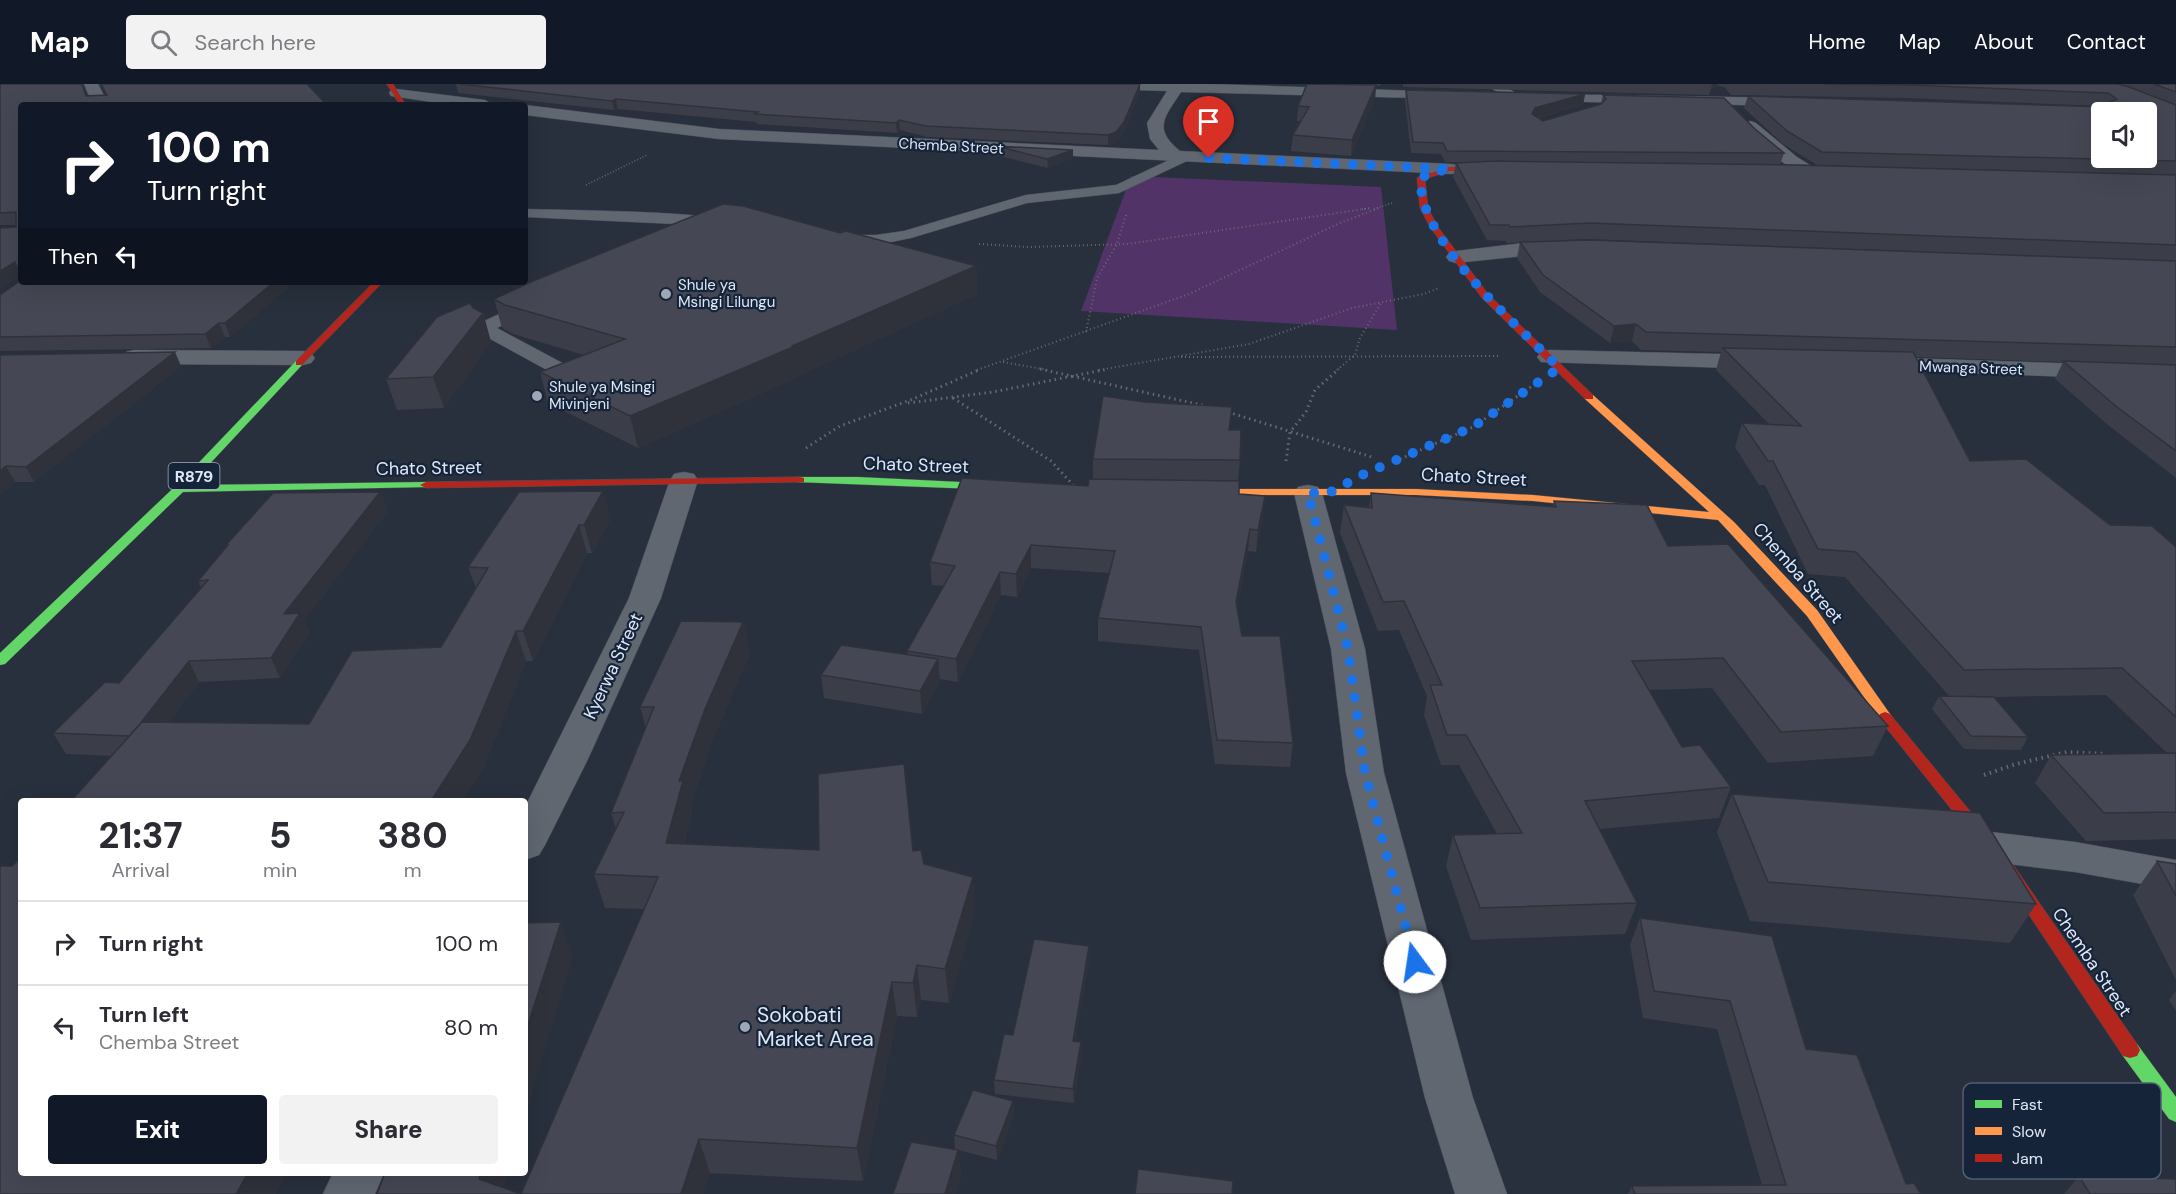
<!DOCTYPE html>
<style>
:root{--surface:#fff;--page:#f2f2f3;--text:#2b2b33;--muted:#7c7c81;--line:#e1e1e2;--accent:#111827}
body{margin:0;font-family:"DM Sans",sans-serif;background:var(--page);color:var(--text);height:100vh;display:flex;flex-direction:column;font-size:22px;white-space:nowrap}
*{box-sizing:border-box;margin:0}
p{font-size:20px;color:var(--muted)}
.icon{flex:none;width:33px;height:33px;fill:none;stroke:currentColor;stroke-width:2;stroke-linecap:round;stroke-linejoin:round}
.map{position:relative;flex:1;overflow:hidden}
.panel{position:absolute;left:18px;top:714px;width:510px;height:378px;display:flex;flex-direction:column;background:var(--surface);border-radius:6px;box-shadow:0 6px 24px #0002}
.panel>*{flex:none}
.hud{position:absolute;left:18px;top:18px;width:510px;height:183px;border-radius:6px;box-shadow:0 6px 24px #0002;background:#111827;color:#fff;overflow:hidden}
.controls{position:absolute;left:2091px;top:18px;display:grid;gap:12px}
.controls a{display:grid;place-items:center;width:66px;height:66px;border-radius:6px;background:var(--surface);box-shadow:0 6px 24px #0002;font-size:30px}
.pin{position:absolute;display:grid;place-items:center;width:51px;height:51px;color:#fff;margin:-62px -26px;border-radius:50% 50% 50% 0;rotate:-45deg;box-shadow:0 0 6px #0007}
.pin .icon{rotate:45deg}
.me{position:absolute;width:66px;margin:-33px;rotate:346deg;stroke-linejoin:round;filter:drop-shadow(0 0 4px #0008)}
.turn{display:flex;align-items:center;gap:21px;height:126px;padding:0 30px;font-size:27px}
.turn .icon{width:78px;height:78px;stroke-width:2.5}
.turn b{display:block;font-size:42px;line-height:51px}
.then{display:flex;align-items:center;height:57px;padding:0 30px;background:#0003;gap:12px;font-size:22px}
.eta{display:flex;justify-content:space-evenly;align-items:center;height:102px;text-align:center}
.eta b{font-size:36px;font-weight:800;line-height:42px}
.cta{display:flex;gap:12px;margin-top:auto;padding:12px 30px}
.cta a{flex:1;height:69px;border-radius:6px;background:var(--accent);color:#fff;font-size:24px;font-weight:800;line-height:69px;text-align:center}
.cta a+a{background:var(--page);color:var(--text)}
ul{padding:0;list-style:none}
li{display:flex;align-items:center;gap:18px;height:84px;padding:0 30px;border-top:2px solid var(--line)}
li div{flex:1}
li b{display:block;font-size:22px}
li em{font-style:normal}
header{display:flex;align-items:center;gap:36px;box-sizing:border-box;height:84px;padding:0 30px;background:var(--accent);color:#fff}
header strong{font-size:28px}
nav{display:flex;gap:33px;margin-inline-start:auto;font-size:21px}
.search{width:420px;height:54px;background:var(--page);display:flex;align-items:center;gap:15px;box-sizing:border-box;padding:0 21px;border-radius:6px;color:var(--muted);font-size:22px}
.map>svg:first-child{display:block}
.green{fill:#513368}
.lines{fill:none;stroke-linecap:round;stroke-linejoin:round}
.lane-casing{stroke:#474e58;stroke-width:1}
.street-casing{stroke:#474e58;stroke-width:1}
.fast-casing{stroke:#474e58;stroke-width:1}
.slow-casing{stroke:#474e58;stroke-width:1}
.jam-casing{stroke:#474e58;stroke-width:1}
.path-far3{stroke:#646a73;stroke-width:1.5;stroke-dasharray:1 2;stroke-linecap:butt}
.path-far2{stroke:#646a73;stroke-width:2;stroke-dasharray:1 3;stroke-linecap:butt}
.path-far1{stroke:#646a73;stroke-width:3;stroke-dasharray:1.5 4;stroke-linecap:butt}
.path{stroke:#646a73;stroke-width:4;stroke-dasharray:1.5 4.5;stroke-linecap:butt}
.lane{fill:#606771;fill-rule:evenodd}
.street{fill:#606771;fill-rule:evenodd}
.fast{fill:#63d668;fill-rule:evenodd}
.slow{fill:#ff974d;fill-rule:evenodd}
.jam{fill:#b3261e;fill-rule:evenodd}
.wall{fill:#3b3e48}
.shaded-wall{fill:#30323b}
.building{fill:#454854;stroke:#30323b;stroke-width:1.5;fill-rule:evenodd}
.route{stroke:#1a73e8;stroke-width:10;stroke-dasharray:0 18}
.poi-dot{fill:#9ea7b5;stroke:#16243a;stroke-width:2}
.labels{text-anchor:middle;stroke-width:4.5;stroke-linejoin:round;paint-order:stroke}
.far-street-label{font-size:15px;fill:#dee7f6;stroke:#16243a}
.far-poi-label{font-size:15px;fill:#dee7f6;stroke:#16243a;text-anchor:start}
.shield{fill:#16243a;stroke:#a2acbe;stroke-width:1.5}
.shield-label{font-size:16px;font-weight:bold;fill:#dee7f6}
.street-label{font-size:18px;fill:#dee7f6;stroke:#16243a}
.near-poi-label{font-size:21px;fill:#dee7f6;stroke:#16243a;text-anchor:start}
.key{fill:#16243a;stroke:#525e72;stroke-width:1.5}
.key-label{font-size:16px;fill:#dee7f6}
</style>
<header>
<strong>Map</strong>
<div class="search"><svg class="icon" aria-label="search" viewBox="0 0 24 24"><circle cx="10" cy="10" r="6"/><path d="M15 15l6 6"/></svg>Search here</div>
<nav><a>Home</a><a>Map</a><a>About</a><a>Contact</a></nav>
</header>
<div class="map">
<svg width="2176" height="1110" viewBox="0 0 2176 1110">
<rect width="100%" height="100%" fill="#28303d"/>
<path class="green" d="M1131 92 1381 103 1397 246 1081 227Z"/>
<g class="lines">
<defs>
<path id="lane" d="M1184 69 1189 70 1190 73 1189 76 1119 109 1027 119 911 154 876 161H844L836 156 844 151H876L904 147 1026 111 1116 101Z
M525 125C552 126 716 127 726 138L719 142 525 133Z
M530 216 536 217 538 221 536 225 497 244 583 290 585 294 583 298H569L483 251 479 242 482 238Z"/>
<path id="street" d="M84 0H98L109 21H93Z
M1068 0H1211L1451 8 1456 9 1458 12 1456 15 1181 8C1165 33 1152 44 1180 67L1451 80 1457 81 1460 85 1457 89 1451 90 719 55 525 31V21L719 45 1159 66 1150 55 1147 39 1167 7 1075 4Z
M1485 0H1502L1523 14 1521 17H1511Z
M396 5 485 16 493 21H452L391 12 389 9 391 6Z
M1539 10 1790 14 1797 18 1790 22 1534 17 1532 14 1534 11Z
M1750 37 1756 39 1797 73 1821 88 1818 92C1796 97 1761 59 1744 45L1742 42Z
M1563 157 1570 159 1573 163 1570 167 1456 179 1449 177 1446 173 1449 169 1456 167 1532 158Z
M134 266 303 267 311 269 315 274 311 279 303 281 134 280 126 278 122 273 126 268Z
M1549 266 1763 271 1771 273 1775 278 1771 283 1763 285 1541 278 1537 273 1541 268Z
M1875 273 2176 283V297L1867 285 1863 280 1867 275Z
M684 388 694 390 698 396 661 514 588 675 545 761 539 771 525 776V723L629 514 670 396 674 390Z
M1308 401 1318 403 1322 409 1365 565 1384 689 1473 1014 1507 1110H1455L1425 1014 1346 689 1331 565 1294 409 1298 403Z
M1991 748 2075 758 2176 776V806L2075 788 1991 778 1977 773 1971 763 1977 753Z
M333 1089H384L375 1110H323Z"/>
<path id="fast" d="M299 276 302 277V281L190 401 426 398 432 401 430 403 183 408 5 580 0 581V569L186 392 296 277Z
M800 393H858L1002 400 1008 403 1002 406 796 398V394Z
M2130 958 2137 960 2176 1013V1038L2169 1035 2123 972 2120 966 2123 960Z"/>
<path id="slow" d="M1589 310 1593 311 1734 438 1817 526 1890 630 1892 633 1890 636H1880L1807 532 1718 436 1533 417 1416 411H1195L1189 408 1195 405H1416L1533 411 1709 428 1585 315 1584 313Z"/>
<path id="jam" d="M387 0H393L406 21H400Z
M1449 83 1499 82 1503 84 1499 86 1450 87 1425 95 1428 124 1438 143 1488 210 1593 311V315H1585L1482 214 1430 143 1420 124 1417 94Z
M374 198H383L302 281H296V277Z
M800 393 804 394V398L426 404 420 401 426 398Z
M1885 628 1890 630 2007 772 2137 960 2140 966 2137 972 2130 974 2123 972 1995 780 1880 636 1878 633 1880 630Z"/>
</defs>
<use href="#lane" class="lane-casing"/>
<use href="#street" class="street-casing"/>
<use href="#fast" class="fast-casing"/>
<use href="#slow" class="slow-casing"/>
<use href="#jam" class="jam-casing"/>
<path class="path-far3" d="M586 101 647 71
M1362 125 1371 124
M1374 125 1392 119"/>
<path class="path-far2" d="M979 160 1029 163 1128 160 1371 124
M1086 248 1097 194 1117 160 1126 131
M1181 273 1498 272
M1003 278 1048 286
M977 286 1189 210 1340 139 1379 124
M1099 286 1249 260 1352 224 1424 210 1439 204
M1337 286 1355 271 1360 254 1381 219"/>
<path class="path-far1" d="M1040 285 1206 322
M953 314 1051 377 1075 403
M908 319 993 308 1108 285
M1228 328 1375 374
M806 364 840 342 913 315 981 285
M1400 375 1473 343 1532 302
M1286 377 1290 348 1306 328 1315 306 1339 285"/>
<path class="path" d="M1984 691 2016 680 2067 668 2105 670"/>
<use href="#lane" class="lane"/>
<use href="#street" class="street"/>
<use href="#fast" class="fast"/>
<use href="#slow" class="slow"/>
<use href="#jam" class="jam"/>
</g>
<path class="wall" d="M0 0 87 12 106 11 99 0H307L21 21V191L0 204 16 141H0Z
M456 0H1140V8L1124 48 1116 58 1108 61 927 53 900 46 897 49 757 40 756 38 618 25 614 26 458 9Z
M1307 0H1381L1380 2H1376L1375 15 1351 72 1291 67 1293 51 1300 37H1297L1298 22Z
M1403 0H2176V91L1817 81 1783 60 1744 24 1748 12 2105 23 2102 22 1906 14 1731 11 1724 3 1717 2 1711 5 1709 11 1403 3Z
M1406 6 1585 10 1583 21 1538 34 1543 37 1601 20 1603 11 1755 45 1784 69 1780 81 2176 91V177L1585 155 1507 159 1506 157 1487 156 1453 93 1456 79 1469 78H1445L1441 70 1411 69 1405 16Z
M996 62 1073 74 1048 84 996 71Z
M840 149 976 182 977 210 798 292V293L638 364 548 319 540 288 584 271 513 250 502 244 494 215Z
M1520 158 2176 177V394L2108 341 2055 295 2063 278 1916 273 1970 377 2110 441 2176 463V755L2086 757 2035 699 2051 671 2167 669 2106 611 1993 613 2028 653 2021 666 1964 665 1932 625 1939 612H1949L1845 493 1808 490 1765 401H1759L1735 363 1742 339 1769 340 1716 286 1721 268 1641 266 1632 257 1610 259 1540 208 1517 174Z
M294 198 230 253H225L211 264 0 267V211Z
M473 224 483 229 491 258 444 324 397 326 386 295Z
M0 271 181 282 34 398H15L0 410Z
M1230 346 1240 376 1238 397 1172 396 1239 410 1263 434 1256 468 1248 467 1237 524 1242 552 1293 659 1290 683 1215 680 1199 566 1098 557V534L1110 489 1031 484 1017 513 1001 511 958 598 939 595 940 597 922 630 824 614 821 591 908 571 907 567 944 502 932 501 930 478 1088 402 1093 395V375Z
M380 408 388 427 304 536 310 549 280 594 199 598 169 638 309 640 441 563 476 504 468 483 519 408 611 435 592 469H587L533 577H526L482 687 66 670 53 649 119 599 201 504 198 497 227 463 226 461Z
M1371 409 1553 422 1554 417 1668 462 1888 642 1873 672 1768 679 1712 604 1649 606 1682 663 1731 703 1719 734 1600 745 1637 819 1625 850 1471 856 1446 782 1453 751 1497 750 1459 681H1441L1424 631 1427 612 1399 546 1378 547 1340 449 1344 421 1369 423Z
M743 538 750 569 712 658 690 723 692 730 684 760 819 766 913 767 924 780 975 827 949 919 921 916 917 933 897 932 863 1097 710 1089 703 1110 644 825 605 824 594 790 616 745 611 729 646 644 640 623Z
M1732 710 2036 820 2010 859 1750 837 1717 748Z
M2157 777 2176 780V896L2133 811Z
M1640 834 1806 965 1906 1100 1921 1110H1628L1632 1102 1762 1101 1717 945 1643 934 1630 861Z
M1089 876 1075 958H1081V972L1074 1019 995 1010 994 996 1013 951Z
M2176 907V927L2169 916Z
M1013 1017 1014 1031 997 1076 958 1066 961 1093 956 1110H893L955 1065 954 1051Z
M2079 1092 2176 1110H2064Z"/>
<path class="shaded-wall" d="M1140 0V8L1124 48 1116 58 1108 61V51Z
M1712 0H1718L1717 2 1711 5Z
M1376 1 1375 15 1351 72 1352 56Z
M1585 10 1583 21 1533 35 1532 30 1535 24Z
M616 15 618 25 614 26 612 17Z
M899 36 900 46 897 49 896 39Z
M1073 66V74L1048 84 1047 75Z
M15 178 21 191 0 204V187Z
M976 182 977 210 798 292V293L638 364 630 332Z
M274 198H294L230 253 225 239Z
M483 229 491 258 444 324 433 293Z
M219 239 225 253 211 264 205 250Z
M1636 240 1632 257 1610 259 1614 242Z
M175 268 181 282 34 398 26 383Z
M6 382 15 398 0 410V387Z
M603 407 611 435 592 469 584 441Z
M380 408 388 427 304 536 310 549 280 594 271 574 284 530Z
M1265 412 1263 434 1256 468 1258 446Z
M579 441 587 469 533 577 523 547Z
M1250 445 1248 467 1234 541 1236 518Z
M1031 461V484L1017 513 1016 490Z
M1000 488 1001 511 958 598 956 575Z
M743 538 750 569 712 658 690 723 692 730 675 793 666 759 679 697 705 625Z
M516 547 526 577 482 687 463 717H431Z
M938 575 940 597 922 630 920 607Z
M189 577 199 598 143 673 130 652Z
M973 793 975 827 949 919 945 885Z
M561 838 573 872 525 1032V950Z
M1089 862V876L1073 971V957Z
M917 881 921 916 917 933 913 899Z
M892 898 897 932 863 1097 857 1064Z
M1081 958V972L1074 1019 1073 1005Z
M1013 1017 1014 1031 997 1076 996 1062Z
M699 1055 710 1089 703 1110H681Z
M958 1066 961 1093 956 1110H945Z
M248 1089H283L285 1092 276 1110H236Z
M481 1089H508L501 1110 479 1095Z"/>
<path class="building" d="M0 0H82L86 12 107 11 101 0H307L327 21H21V183H17L15 178 0 187V144L16 143V128L0 129Z
M460 0H1140L1124 38 1116 48 1108 51 926 42 899 36 896 39 755 30 758 28 616 15 612 17Z
M1307 0 1376 1 1352 56 1293 51 1309 23 1298 22Z
M1824 0H2118L2129 3 2176 21V77L1822 68 1787 47 1748 12 2108 23 2110 18 2117 15 2108 9 1911 1ZM2102 28H2146V74H2102Z
M2154 0H2176V8Z
M1406 6 1585 10 1535 24 1532 30 1543 37 1601 20 1606 15 1603 11 1724 14 1755 45 1784 69 1447 67 1443 59 1413 58Z
M996 62 1073 66 1047 75Z
M1495 77 1797 81 2176 91V161L1589 139 1510 143 1509 141H1490L1456 79Z
M723 120 743 122 840 149 846 147 976 182 792 262 793 263 630 332 540 288 625 255 505 221 494 215 533 197Z
M1589 156 2176 177V263L1646 248 1636 240 1614 242 1543 191 1520 158Z
M21 196V198H274L225 239H219L205 250 0 253V211Z
M470 219 473 224 483 229 433 293 386 295 437 233Z
M1723 264 1913 268 1970 377 2026 375 2110 441 2152 442 2176 463V633L2122 584 1964 586 1856 468 1818 465 1773 377H1768L1742 339 1801 342Z
M175 268 26 383 6 382 0 387V271Z
M2063 277 2176 281V367L2117 323Z
M1103 312 1144 318 1232 323 1229 346H1241L1240 376 1093 375Z
M962 394 1088 402 1089 395 1239 397V410L1265 412 1258 446 1250 445 1236 518 1242 552H1280L1293 659 1217 656 1201 543 1098 534 1115 467 1031 461 1016 490 1000 488 956 575 907 567 955 482 930 478Z
M603 407 584 441H579L523 547H516L470 656 431 717H71L142 638 309 640 352 567 441 563 488 484 468 483 519 408Z
M380 408 284 530 300 529 271 574 189 577 139 641 129 652 53 649 105 598 119 599 208 496 198 497 228 461H226L273 409Z
M1371 409 1556 423 1554 417 1647 421 1668 462 1728 460 1888 642 1781 648 1723 574 1632 577 1682 663 1700 661 1731 703 1585 717 1637 819 1480 824 1453 751 1522 749 1466 651H1447L1430 601H1442L1404 517 1383 518 1344 421 1372 424Z
M681 537 743 538 705 625 679 697H683L666 759 819 766 818 690 904 680 913 767 921 766 924 780 973 793 945 885 917 881 913 899 892 898 857 1064 699 1055 681 1110H521L658 793 594 790 624 728 611 729 654 623H640Z
M841 561 938 575 920 607 821 591Z
M1939 612 1994 613 2028 653 1971 652Z
M2176 669V728L2104 729 2051 671Z
M1732 710 1980 729 2036 820 1768 798Z
M21 773V1089H248L236 1110H0V782H12Z
M2157 777 2176 780V812Z
M1640 834 1772 852 1806 965 1857 971 1906 1100 1914 1099 1921 1110H1635L1632 1102 1786 1101 1730 917 1654 907Z
M561 838 525 950V839Z
M1034 855 1089 862 1073 957 1081 958 1073 1005 994 996 1004 950 1013 951Z
M973 1006 1013 1017 996 1062 954 1051Z
M911 1058 958 1066 945 1110H893Z
M1138 1085 1233 1097 1232 1110H1135Z
M385 1089H481L479 1095 521 1110H377Z
M2079 1092 2176 1095V1110H2090Z"/>
<g class="lines">
<path class="route" d="M1209 74 1451 85 1430 89 1421 94C1416 156 1519 242 1559 284L1473 343 1364 390 1329 409H1308L1348 565 1365 689 1415 878"/>
</g>
<g class="poi-dot">
<circle cx="666" cy="210" r="6"/>
<circle cx="537" cy="312" r="6"/>
<circle cx="745" cy="943" r="6"/>
</g>
<g class="labels">
<g class="far-street-label">
<text transform="translate(951 62) rotate(3)" y="5">Chemba Street</text>
<text transform="translate(1971 284) rotate(2)" y="5">Mwanga Street</text>
</g>
<g class="far-poi-label">
<text x="678" y="206">Shule ya<tspan x="678" dy="17">Msingi Lilungu</tspan></text>
<text x="549" y="308">Shule ya Msingi<tspan x="549" dy="17">Mivinjeni</tspan></text>
</g>
<rect class="shield" x="168.5" y="379" width="51" height="26" rx="4.5"/>
<g class="shield-label">
<text x="194" y="398">R879</text>
</g>
<g class="street-label">
<text transform="translate(916 381) rotate(2)" y="6">Chato Street</text>
<text transform="translate(429 384) rotate(-1)" y="6">Chato Street</text>
<text transform="translate(1474 393) rotate(3)" y="6">Chato Street</text>
<text transform="translate(1798 489) rotate(49)" y="6">Chemba Street</text>
<text transform="translate(613 582) rotate(-65)" y="6">Kyerwa Street</text>
<text transform="translate(2092 878) rotate(56)" y="6">Chemba Street</text>
</g>
<g class="near-poi-label">
<text x="757" y="938">Sokobati<tspan x="757" dy="24">Market Area</tspan></text>
</g>
</g>
<rect x="1963" y="999" width="198" height="96" rx="9" class="key"/>
<rect x="1975" y="1016" width="27" height="8" fill="#63d668"/>
<rect x="1975" y="1043" width="27" height="8" fill="#ff974d"/>
<rect x="1975" y="1070" width="27" height="8" fill="#b3261e"/>
<g class="key-label">
<text x="2012" y="1026">Fast</text>
<text x="2012" y="1053">Slow</text>
<text x="2012" y="1080">Jam</text>
</g>
</svg>
<div class="controls">
<a><svg class="icon" aria-label="sound" viewBox="0 0 24 24"><path d="M4 9h4l5-4v14l-5-4H4zM17 9q2 3 0 6"/></svg></a>
</div>
<div class="pin" style="left:1209px;top:74px;background:#d93025"><svg class="icon" aria-label="arrive" viewBox="0 0 24 24"><path d="M6 21V4h12l-3 4 3 4H6"/></svg></div>
<svg class="me" style="left:1415px;top:878px" viewBox="-20 -20 40 40"><circle r="19" fill="#fff"/><path d="M0-13L10 11 0 6-10 11z" fill="#1a73e8"/></svg>
<div class="hud">
<div class="turn"><svg class="icon" aria-label="right" viewBox="0 0 24 24"><path d="M7 20v-9h11M14 6l5 5-5 5"/></svg><div><b>100 m</b>Turn right</div></div>
<div class="then">Then<svg class="icon" aria-label="left" viewBox="0 0 24 24"><path d="M17 20v-9H6M10 6l-5 5 5 5"/></svg></div>
</div>
<section class="panel">
<div class="eta">
<div><b>21:37</b><p>Arrival</p></div>
<div><b>5</b><p>min</p></div>
<div><b>380</b><p>m</p></div>
</div>
<ul>
<li><svg class="icon" aria-label="right" viewBox="0 0 24 24"><path d="M7 20v-9h11M14 6l5 5-5 5"/></svg><div><b>Turn right</b></div><em>100 m</em></li>
<li><svg class="icon" aria-label="left" viewBox="0 0 24 24"><path d="M17 20v-9H6M10 6l-5 5 5 5"/></svg><div><b>Turn left</b><p>Chemba Street</p></div><em>80 m</em></li>
</ul>
<div class="cta"><a>Exit</a><a>Share</a></div>
</section>
</div>
